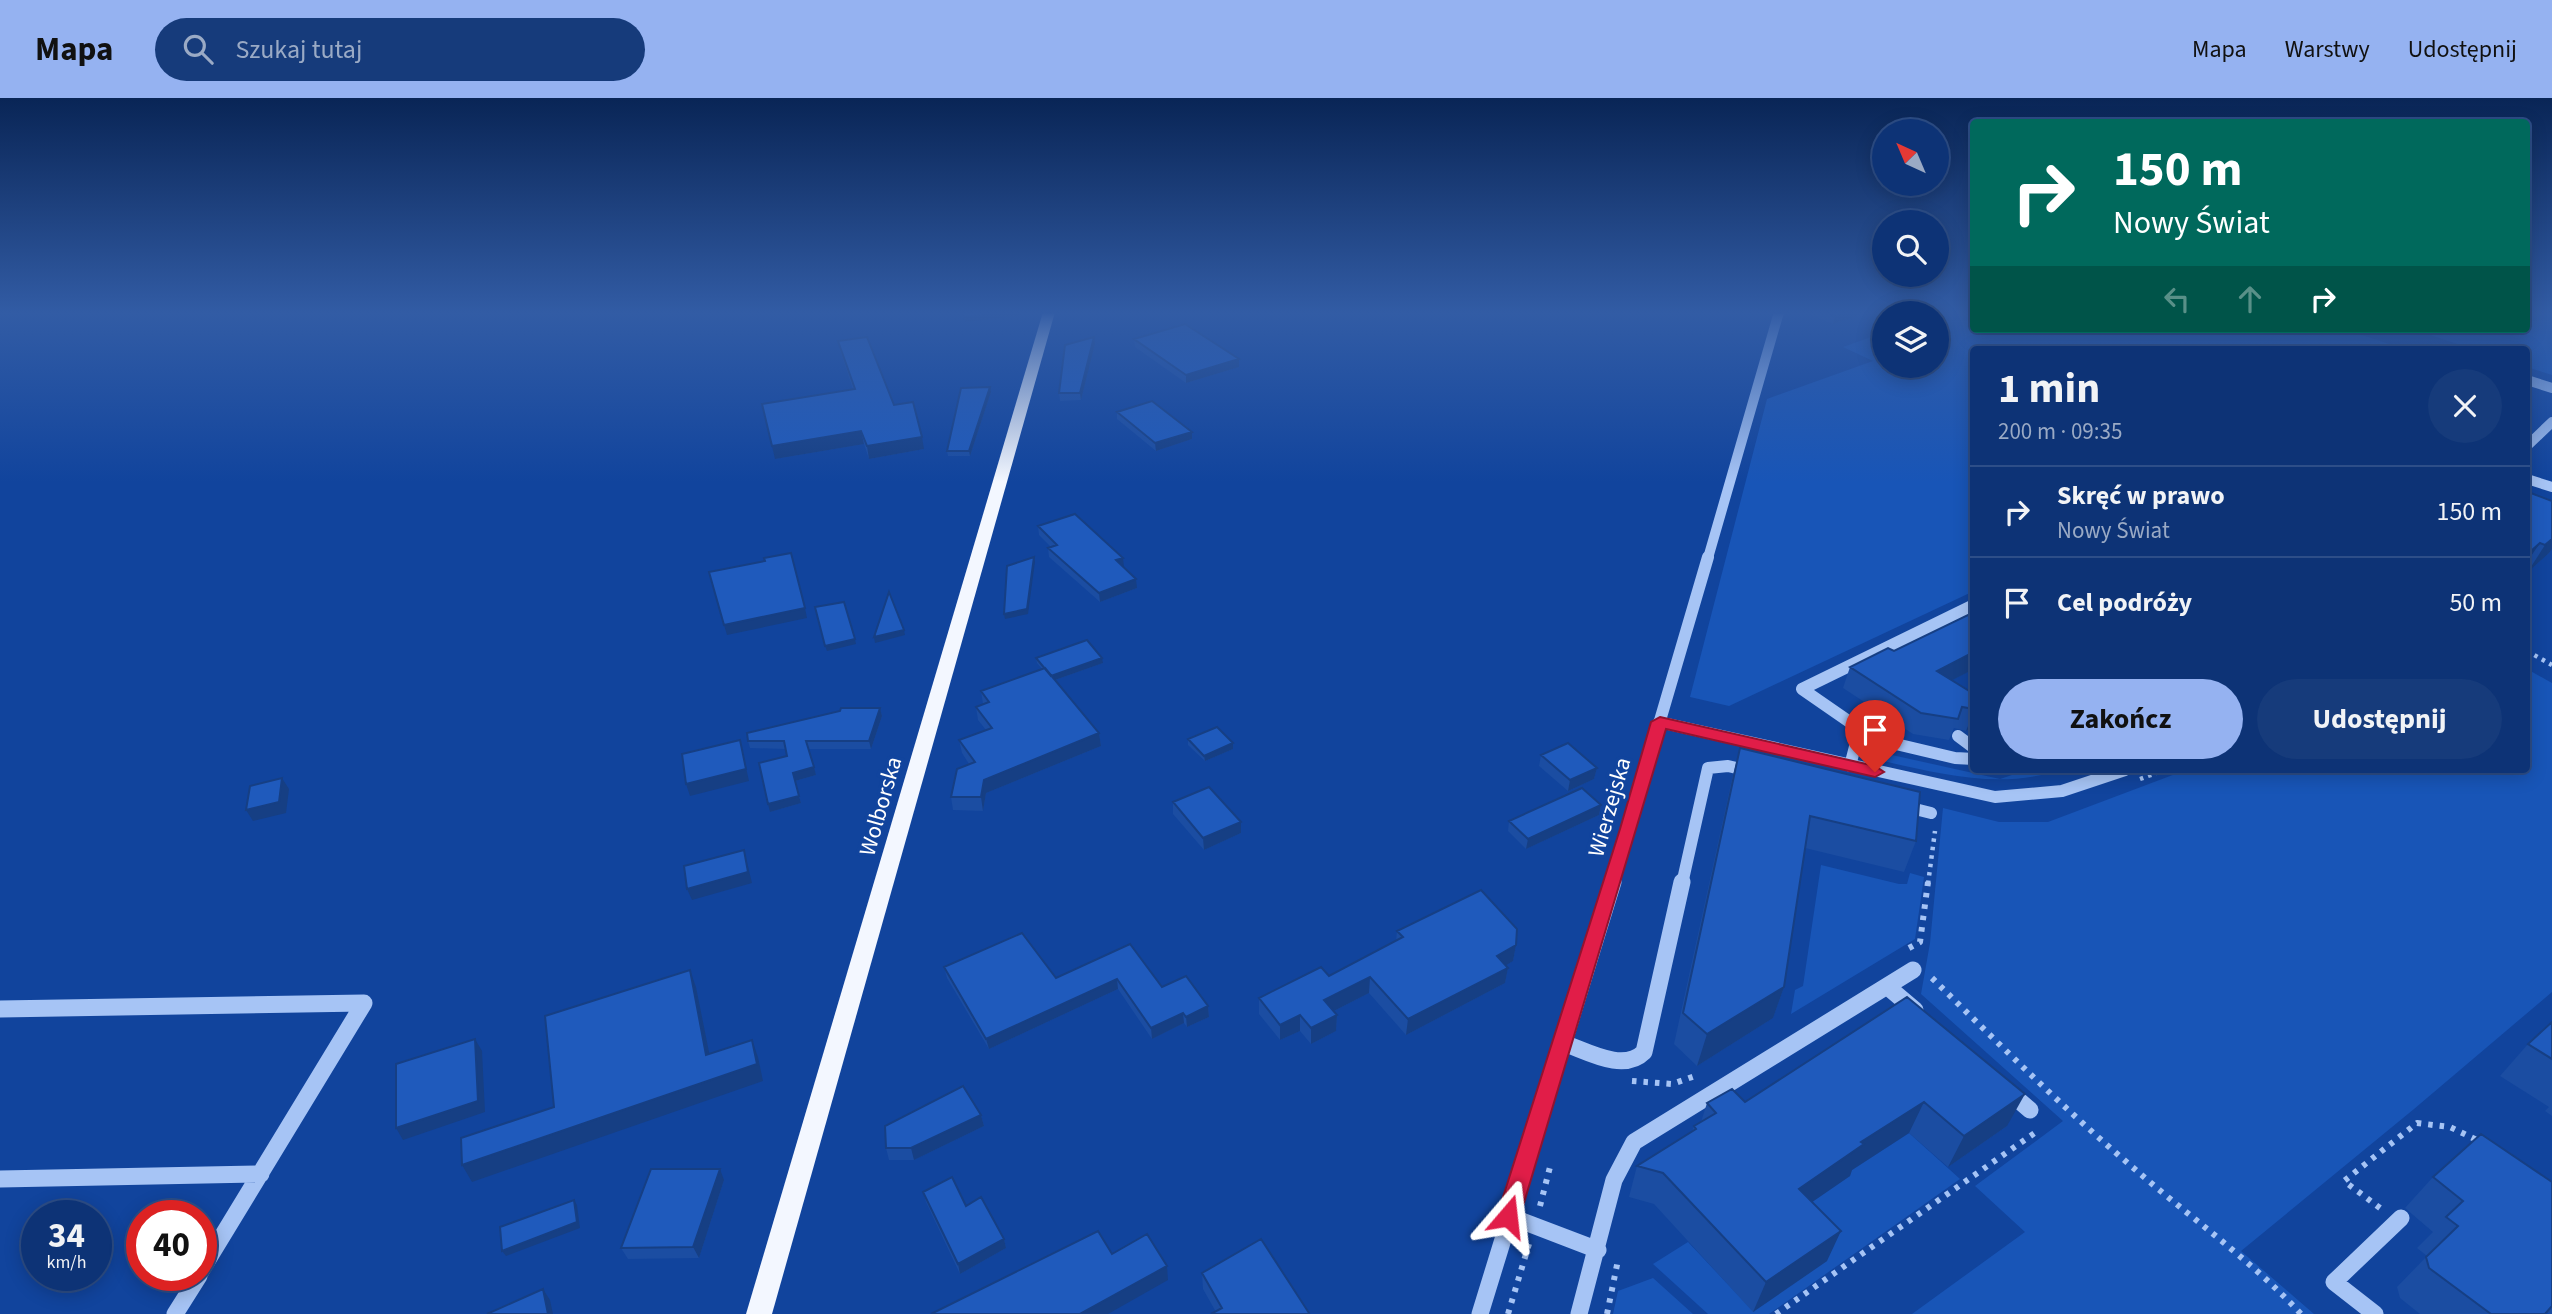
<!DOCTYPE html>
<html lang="pl">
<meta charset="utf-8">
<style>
:root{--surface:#0d3376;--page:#163b7b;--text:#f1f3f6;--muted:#9aaac5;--line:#2d4e88;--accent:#95b2f1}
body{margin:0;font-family:"Source Sans 3",sans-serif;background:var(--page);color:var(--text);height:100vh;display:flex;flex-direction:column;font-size:26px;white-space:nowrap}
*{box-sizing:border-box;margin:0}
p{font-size:23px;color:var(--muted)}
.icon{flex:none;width:38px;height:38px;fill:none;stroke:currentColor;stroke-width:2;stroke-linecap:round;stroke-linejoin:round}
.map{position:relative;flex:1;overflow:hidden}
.panel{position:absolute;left:1970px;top:248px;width:560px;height:427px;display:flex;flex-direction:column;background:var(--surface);border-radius:7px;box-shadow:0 4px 18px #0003,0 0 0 2px var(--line)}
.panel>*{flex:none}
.guide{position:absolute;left:1970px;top:21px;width:560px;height:214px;border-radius:7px;box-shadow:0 4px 18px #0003,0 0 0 2px var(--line);background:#00695c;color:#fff;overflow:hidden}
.needle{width:46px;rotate:316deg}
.fabs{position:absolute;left:1872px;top:21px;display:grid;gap:14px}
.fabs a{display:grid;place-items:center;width:77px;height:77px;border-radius:50%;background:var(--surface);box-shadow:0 4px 18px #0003,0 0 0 2px var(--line);font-size:35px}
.speed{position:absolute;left:21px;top:1102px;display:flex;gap:14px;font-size:35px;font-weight:700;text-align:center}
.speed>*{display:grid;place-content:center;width:91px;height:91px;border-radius:50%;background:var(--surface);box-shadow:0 4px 18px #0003,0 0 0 2px var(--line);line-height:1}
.speed small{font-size:18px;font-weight:400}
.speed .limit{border:10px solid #d22;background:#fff;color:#111}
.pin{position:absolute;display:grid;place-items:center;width:60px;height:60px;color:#fff;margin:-72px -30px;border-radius:50% 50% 50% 0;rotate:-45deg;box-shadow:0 0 7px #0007}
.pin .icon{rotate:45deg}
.me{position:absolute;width:77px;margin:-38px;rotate:17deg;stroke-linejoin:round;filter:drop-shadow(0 0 5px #0008)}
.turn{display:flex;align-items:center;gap:24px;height:147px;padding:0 28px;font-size:32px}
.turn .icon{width:91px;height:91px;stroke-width:2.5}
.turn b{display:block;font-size:49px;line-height:60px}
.lanes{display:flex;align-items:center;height:66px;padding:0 28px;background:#0003;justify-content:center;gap:35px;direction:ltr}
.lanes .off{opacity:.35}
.round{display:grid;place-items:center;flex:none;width:74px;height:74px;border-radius:37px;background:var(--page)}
.overview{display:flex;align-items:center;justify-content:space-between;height:119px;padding:0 28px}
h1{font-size:42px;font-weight:700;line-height:52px}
.button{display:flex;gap:14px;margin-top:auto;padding:14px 28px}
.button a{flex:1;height:80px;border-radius:42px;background:var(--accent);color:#111;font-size:28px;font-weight:700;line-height:80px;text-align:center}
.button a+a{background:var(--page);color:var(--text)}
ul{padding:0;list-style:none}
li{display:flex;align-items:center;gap:21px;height:91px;padding:0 28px;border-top:2px solid var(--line)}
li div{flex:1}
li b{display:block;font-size:26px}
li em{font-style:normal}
header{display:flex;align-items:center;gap:42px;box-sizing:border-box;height:98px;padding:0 35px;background:var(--accent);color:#111}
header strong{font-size:33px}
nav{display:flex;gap:38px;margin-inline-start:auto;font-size:24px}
.search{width:490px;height:63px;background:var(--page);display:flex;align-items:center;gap:18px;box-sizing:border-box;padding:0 24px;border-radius:38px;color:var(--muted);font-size:26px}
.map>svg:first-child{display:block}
.green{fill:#1855b7}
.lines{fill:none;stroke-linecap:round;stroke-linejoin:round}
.path-far1{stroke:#a6c4f5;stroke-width:4.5;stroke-dasharray:3.5 5;stroke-linecap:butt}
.path{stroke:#a6c4f5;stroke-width:6;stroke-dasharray:4.5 7;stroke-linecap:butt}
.minor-far2{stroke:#a6c4f5;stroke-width:10}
.minor-far1{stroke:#a6c4f5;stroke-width:12}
.minor{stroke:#a6c4f5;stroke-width:17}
.major{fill:#f3f7ff;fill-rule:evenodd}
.wall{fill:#1b4da2}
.shaded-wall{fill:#163f84}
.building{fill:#1f5abc;stroke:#163f84;stroke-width:2}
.route{fill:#e11d48;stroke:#92132f;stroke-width:2}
.labels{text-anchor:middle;stroke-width:7;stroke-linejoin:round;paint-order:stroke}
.street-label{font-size:23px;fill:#fff;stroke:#11449d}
</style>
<header>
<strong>Mapa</strong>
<div class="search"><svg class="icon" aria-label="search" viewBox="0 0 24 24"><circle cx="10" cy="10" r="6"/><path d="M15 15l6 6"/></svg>Szukaj tutaj</div>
<nav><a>Mapa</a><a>Warstwy</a><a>Udostępnij</a></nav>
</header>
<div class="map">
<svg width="2552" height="1216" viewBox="0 0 2552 1216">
<rect width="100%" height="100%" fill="#11449d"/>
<path class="green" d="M1940 214H1974V231H2344L2407 252H1974V493L1729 608 1690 599 1767 301 1873 263 1843 249 1885 234V268H1937V215Z
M2527 214H2552V277L2527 269V252H2476L2412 231H2527Z
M2527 571 2552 585V894L2414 1011 2241 1153 2314 1216H1912L2025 1134 1975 1088 2063 1023 1921 896 1930 845 1943 710 1999 724H2048L2186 672H2527Z
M1865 651 2000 681 2027 672H2060C1997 693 1933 674 1870 660Z
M1821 767 1899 786H1907L1910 775 1924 779 1915 841 1791 916 1795 892 1803 888Z
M1909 1035 1960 1081 1769 1216H1708L1653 1166 1688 1144 1754 1214 1786 1122 1847 1075Z
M1653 1180 1693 1216H1613L1618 1193Z"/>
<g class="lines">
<path class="path-far1" d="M2527 553 2552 567
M2140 681 2164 672
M1928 786 1935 733"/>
<path class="path" d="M1909 850 1920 844 1928 784
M1932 880C1999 946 2065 1012 2137 1073 2191 1120 2252 1163 2301 1216
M1632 983 1672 986 1695 978
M1540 1108 1550 1069
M2380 1110 2344 1083 2417 1025 2450 1029 2479 1043
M1508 1216 1529 1146
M1607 1216 1618 1162
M1776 1216 2036 1034"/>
<path class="minor-far2" d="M2527 282 2552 290
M2527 348 2552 324
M2527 381 2552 389
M1708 460 1779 214"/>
<path class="minor-far1" d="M1659 624 1995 699 2062 693 2125 672
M1858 637 1854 627 1802 591 1974 507
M1958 638 1974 650
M1850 668 1858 637 1955 660 1974 661
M1903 708 1931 715
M1612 786 1708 459
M1682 786 1708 670 1728 668 1749 673"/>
<path class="minor" d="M1889 890 1915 912
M0 911 364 905 201 1173
M1563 945C1587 953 1623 975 1644 954L1682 784
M2008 993 2030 1012
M0 1081 261 1076
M1509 1118 1598 1152
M175 1216 199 1178
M1480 1216 1613 784
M1579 1216 1614 1082 1634 1044 1913 872
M2375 1216 2334 1184 2401 1120"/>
<path class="major" d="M1043 214H1055L772 1216H746Z"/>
</g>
<path class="wall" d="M1805 214H1867L1833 226Z
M1134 241 1239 269 1186 285 1135 249Z
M838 243 894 307 924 351 869 361 864 346 775 361 853 291 841 255Z
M1095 246 1081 302 1060 303 1059 295Z
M991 294 970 358H948L947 353Z
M1117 314 1192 341 1156 353 1117 321Z
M2527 395 2552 403V451L2549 455 2527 475Z
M1038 428 1124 469 1137 490 1100 504 1049 459 1048 450 1051 449 1039 437Z
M1974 514V571L1952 582 1974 596V628L1966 633 1954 630 1949 642 1913 636 1843 590 1850 569 1894 553Z
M1036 560 1103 565 1055 582 1099 635 1101 648 986 695 983 713 953 712 951 699 969 666 962 655 959 642 986 632 978 622 976 609 983 606 981 593 1042 571 1037 565Z
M880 610 882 618 871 651H808L816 677 795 683 801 705 770 714 787 658 785 651 750 650 748 643Z
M1188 641 1233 651 1205 663 1188 647Z
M1740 650 1916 743 1904 774 1805 750 1784 889 1773 920 1697 968 1674 946 1732 681Z
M1541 657 1597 670 1594 681 1568 693 1539 668Z
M1173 704 1241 724V735L1204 752 1173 716Z
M1601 707 1599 717 1526 751 1508 733 1509 723Z
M1397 833 1516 847 1513 863 1506 867 1508 870 1505 885 1406 937 1369 895 1334 913 1337 917 1336 933 1311 946 1300 933 1280 942 1259 916V900L1329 878 1396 843Z
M1130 846 1162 889 1208 908 1209 919 1187 929 1184 925 1152 941 1118 891 989 951 947 880 944 869 1056 880Z
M1907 899 2007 1028 1948 1069 1909 1035 1852 1072 1850 1078 1812 1104 1827 1163 1753 1214 1654 1106 1629 1099 1637 1068 1692 1034 1694 1028 1701 1024 1707 1005 1745 1004Z
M2552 924V1018L2545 1013 2549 1009 2500 978 2528 946Z
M981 1017 984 1028 914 1062H889L886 1050Z
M2433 1079 2552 1084V1216H2549L2547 1214 2545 1216H2420L2400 1200 2397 1189 2427 1158 2417 1150 2433 1134 2405 1110Z
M724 1082 699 1160 628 1161 621 1150Z
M923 1094 966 1108 1004 1141 1006 1150 960 1176 926 1104Z
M1202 1175 1309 1216 1216 1214 1203 1191Z"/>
<path class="shaded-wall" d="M1009 214H1019V217L965 224V219Z
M1847 214H1867L1833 226 1835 218Z
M1094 239 1095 246 1081 302 1080 295Z
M1239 261V269L1186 285V277Z
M990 289 991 294 970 358 969 353Z
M861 333 864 346 775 361 772 348Z
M1192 334V341L1156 353 1155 345Z
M922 339 924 351 869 361 867 348Z
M2552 439V451L2549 455 2527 475 2545 447Z
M2540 445 2527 464V459L2531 453Z
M1034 459 1035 464 1028 516 1005 521 1004 516Z
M1123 460 1124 469 1117 471 1116 462Z
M1136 481 1137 490 1100 504 1099 495Z
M805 510 807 520 727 537 724 527Z
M904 532 905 537 875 545 874 539Z
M855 541 856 546 827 553 825 548Z
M1974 554V571L1929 594 1937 573Z
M1102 560 1103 565 1052 583 1051 578Z
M880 610 882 618 871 651 869 643Z
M1974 612V628L1966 633Z
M1099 635 1101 648 986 695 983 713 981 699 984 682Z
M740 642 749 683 690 698 686 686Z
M1233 645V651L1205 663 1204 658Z
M814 669 816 677 795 683 801 705 770 714 768 706 793 675Z
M1597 670 1594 681 1568 693 1570 682Z
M282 680 289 691 286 715 253 723 246 712Z
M1601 707 1599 717 1526 751 1528 741Z
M1241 724V735L1204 752 1203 740Z
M744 752 752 785 692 802 687 791Z
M1516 847 1513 863 1495 874 1497 858Z
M1508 870 1505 885 1406 937 1408 921Z
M690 872 696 889 713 974 706 957Z
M1370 879 1369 895 1324 918V902Z
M1117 881 1118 891 989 951 986 941Z
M1784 889 1773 920 1697 968 1707 936Z
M1208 908 1209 919 1187 929 1186 919Z
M1183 915 1184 925 1152 941 1151 930Z
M1300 917V933L1280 942V927Z
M1337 917 1336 933 1311 946V930Z
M475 941 482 953 485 1014 403 1042 396 1030Z
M752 942 758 959 763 983 472 1084 462 1067Z
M2025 996 2007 1028 1948 1069 1964 1038Z
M1924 1004 1909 1035 1852 1072 1850 1078 1786 1122 1799 1091 1861 1044Z
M981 1017 984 1028 914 1062 911 1050Z
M720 1071 724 1082 699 1160 693 1149Z
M574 1102 577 1107 580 1130 506 1158 502 1153Z
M1841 1133 1827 1163 1753 1214 1766 1184Z
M1004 1141 1006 1150 960 1176 958 1166Z
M1167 1168 1168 1182 1108 1216H1080Z
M543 1191 550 1202 553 1216H548Z"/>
<path class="building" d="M962 214H1009L965 219Z
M1825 214H1847L1835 218Z
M1185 226 1239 261 1186 277 1134 241Z
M867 239 894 307 913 304 922 339 867 348 861 333 772 348 762 306 855 291 838 243Z
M1094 239 1080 295H1059L1065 247Z
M990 289 969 353H947L961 290Z
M1152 303 1192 334 1155 345 1117 314Z
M2528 394 2552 403V441L2545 447 2540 445 2531 453 2527 451Z
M1075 416 1123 460 1116 462 1136 481 1099 495 1048 450 1057 447 1038 428Z
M791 455 805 510 724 527 709 474 765 463 764 460Z
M1034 459 1027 511 1004 516 1007 468Z
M889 494 904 532 874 539Z
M844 504 855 541 825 548 815 509Z
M1974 514V554L1937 573 1974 596V611L1962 609 1958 621 1921 615 1850 569 1888 550 1894 553Z
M1087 542 1102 560 1051 578 1036 560Z
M1045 570 1099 635 984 682 981 699H951L957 671 975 664 959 642 992 630 976 609 989 604 981 593Z
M841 610H880L869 643H806L814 669 793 675 799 698 768 706 759 665 787 658 784 643H748L747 635 840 613Z
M1217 629 1233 645 1204 658 1188 641Z
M740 642 746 671 686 686 682 656Z
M1568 645 1597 670 1570 682 1541 657Z
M1740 650 1920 694 1916 743 1810 718 1784 889 1707 936 1683 915Z
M282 680 279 704 246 712 250 688Z
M1209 689 1241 724 1203 740 1173 704Z
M1582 690 1601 707 1528 741 1509 723Z
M744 752 748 774 687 791 684 768Z
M1481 792 1517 831 1516 847 1497 858 1508 870 1408 921 1370 879 1324 902 1337 917 1311 930 1300 917 1280 927 1259 900 1321 869 1329 878 1403 839 1397 833Z
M1022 835 1056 880 1130 846 1162 889 1186 878 1208 908 1186 919 1183 915 1151 930 1117 881 986 941 944 869Z
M690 872 706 957 752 942 757 966 462 1067 461 1040 554 1009 545 918Z
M1907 899 2025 996 1964 1038 1924 1004 1861 1044 1864 1046 1799 1091 1841 1133 1766 1184 1663 1075 1637 1068 1696 1031 1694 1028 1716 1015 1707 1005 1732 991 1745 1004Z
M2552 924V961L2528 946Z
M475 941 478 1003 396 1030V966Z
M963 988 981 1017 911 1050H886L885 1028Z
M2481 1036 2552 1084V1208L2545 1216H2491L2429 1170 2426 1159 2458 1128 2446 1119 2463 1103 2433 1079Z
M651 1071H720L693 1149 621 1150Z
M952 1079 966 1108 981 1099 1004 1141 958 1166 923 1094Z
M574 1102 577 1124 502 1153 500 1129Z
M1098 1133 1112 1156 1147 1136 1167 1168 1080 1216H931Z
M1261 1141 1309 1215 1307 1216H1211L1222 1210 1202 1175Z
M543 1191 548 1216H487Z"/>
<linearGradient id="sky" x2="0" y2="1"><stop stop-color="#092556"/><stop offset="0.56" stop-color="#325ca5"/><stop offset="1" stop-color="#325ca5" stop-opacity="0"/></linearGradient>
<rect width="2552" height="384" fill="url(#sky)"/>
<path class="route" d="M1660 619 1875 668 1884 674 1875 679 1666 631 1520 1118 1517 1125 1508 1129 1500 1125 1497 1118 1620 731 1651 624Z"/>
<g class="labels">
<g class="street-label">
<text transform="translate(880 708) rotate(-74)" y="8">Wolborska</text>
<text transform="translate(1609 709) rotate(-74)" y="8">Wierzejska</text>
</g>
</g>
</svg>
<div class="fabs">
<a><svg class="needle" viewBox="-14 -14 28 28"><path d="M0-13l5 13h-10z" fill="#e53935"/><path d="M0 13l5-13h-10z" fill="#9aaac5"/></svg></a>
<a><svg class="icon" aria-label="search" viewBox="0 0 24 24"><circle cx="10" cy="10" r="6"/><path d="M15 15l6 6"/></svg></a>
<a><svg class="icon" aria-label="layers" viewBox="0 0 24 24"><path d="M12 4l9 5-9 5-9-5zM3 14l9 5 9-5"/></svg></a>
</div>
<div class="speed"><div>34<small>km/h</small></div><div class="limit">40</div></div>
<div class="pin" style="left:1875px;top:674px;background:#d93025"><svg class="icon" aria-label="arrive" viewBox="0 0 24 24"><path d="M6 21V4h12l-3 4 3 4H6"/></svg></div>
<svg class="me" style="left:1508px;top:1118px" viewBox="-20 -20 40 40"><path d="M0-17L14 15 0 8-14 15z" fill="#e11d48" stroke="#fff" stroke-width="4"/></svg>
<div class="guide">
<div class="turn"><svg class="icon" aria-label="right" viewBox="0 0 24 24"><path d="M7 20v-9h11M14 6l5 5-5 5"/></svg><div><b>150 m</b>Nowy Świat</div></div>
<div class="lanes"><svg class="icon off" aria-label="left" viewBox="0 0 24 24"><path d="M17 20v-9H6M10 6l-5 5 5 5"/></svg><svg class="icon off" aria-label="ahead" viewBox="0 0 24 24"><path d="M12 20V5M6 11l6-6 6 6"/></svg><svg class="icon" aria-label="right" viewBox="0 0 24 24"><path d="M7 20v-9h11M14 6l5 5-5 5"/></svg></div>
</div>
<section class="panel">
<div class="overview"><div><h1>1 min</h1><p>200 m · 09:35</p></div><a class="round"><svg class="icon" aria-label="close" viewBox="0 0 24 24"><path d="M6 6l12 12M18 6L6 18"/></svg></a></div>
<ul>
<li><svg class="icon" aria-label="right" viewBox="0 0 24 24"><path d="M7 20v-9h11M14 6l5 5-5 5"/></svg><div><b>Skręć w prawo</b><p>Nowy Świat</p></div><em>150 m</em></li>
<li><svg class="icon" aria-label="arrive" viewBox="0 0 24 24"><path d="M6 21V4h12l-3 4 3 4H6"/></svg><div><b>Cel podróży</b></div><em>50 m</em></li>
</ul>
<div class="button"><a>Zakończ</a><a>Udostępnij</a></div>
</section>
</div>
